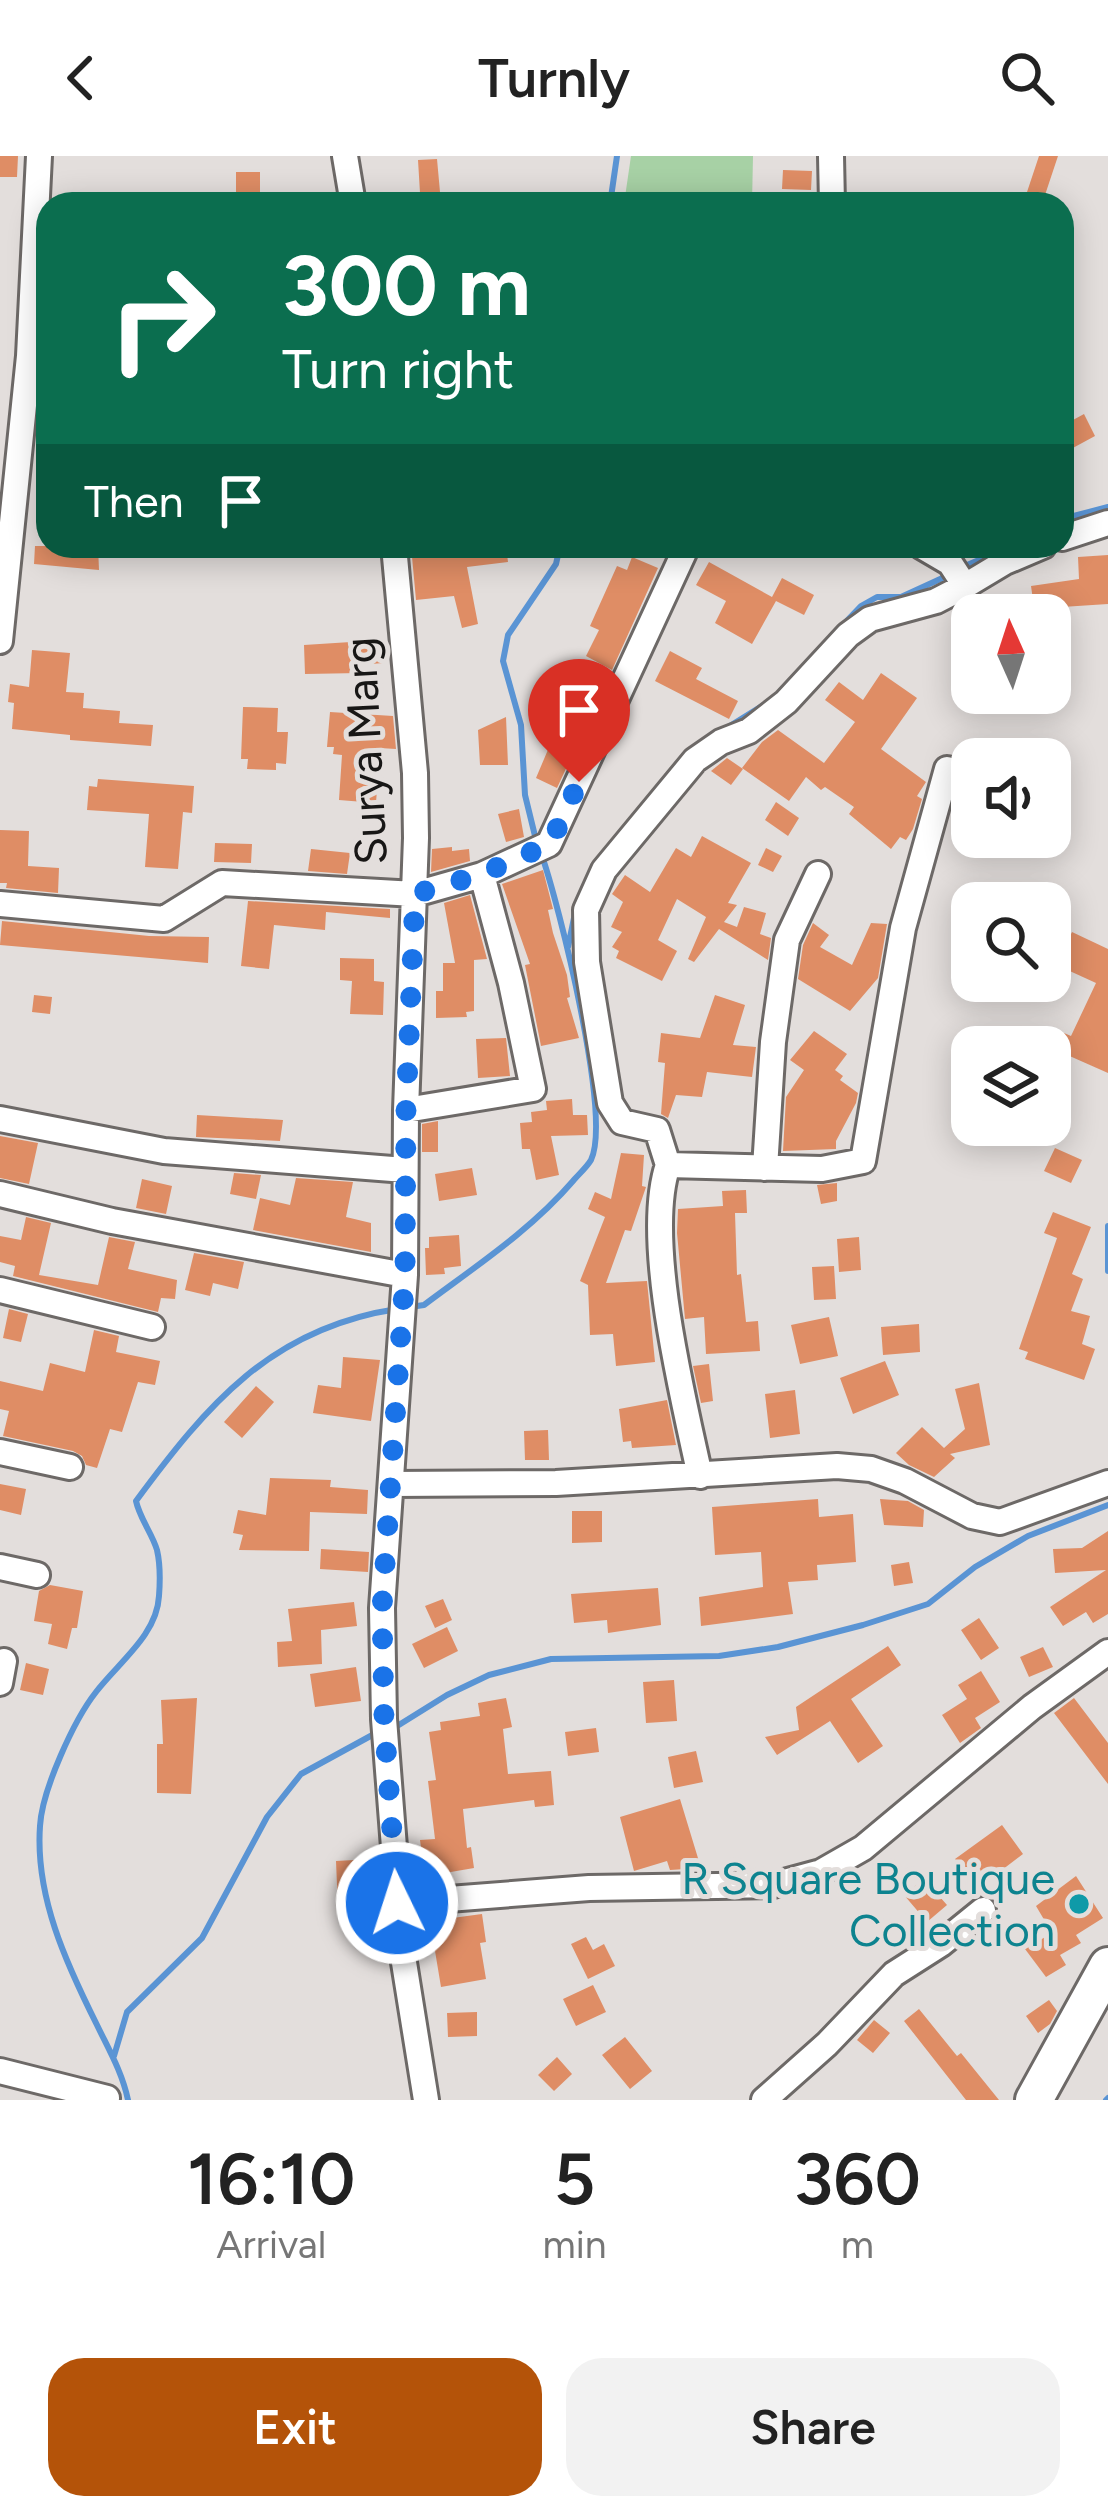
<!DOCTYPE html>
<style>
:root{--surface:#fff;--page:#f2f2f2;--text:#222;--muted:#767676;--accent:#b45309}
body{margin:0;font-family:Figtree,sans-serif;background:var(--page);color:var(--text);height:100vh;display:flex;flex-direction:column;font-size:45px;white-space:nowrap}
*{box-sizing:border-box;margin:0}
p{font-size:39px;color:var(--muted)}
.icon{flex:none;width:66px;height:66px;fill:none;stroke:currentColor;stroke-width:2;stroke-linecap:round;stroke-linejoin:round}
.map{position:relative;height:1944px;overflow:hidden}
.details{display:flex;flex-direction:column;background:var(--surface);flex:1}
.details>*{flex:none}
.top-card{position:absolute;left:36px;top:36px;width:1038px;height:366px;border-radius:36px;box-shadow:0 6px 30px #0003;background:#0b6e4f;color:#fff;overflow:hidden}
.needle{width:78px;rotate:357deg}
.controls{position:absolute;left:951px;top:438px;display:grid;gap:24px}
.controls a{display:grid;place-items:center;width:120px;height:120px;border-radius:24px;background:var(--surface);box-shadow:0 6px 30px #0003;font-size:60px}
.pin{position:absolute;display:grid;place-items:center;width:102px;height:102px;color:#fff;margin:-123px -51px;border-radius:50% 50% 50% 0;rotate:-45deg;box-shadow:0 0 12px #0007}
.pin .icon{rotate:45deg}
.me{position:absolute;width:132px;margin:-66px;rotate:356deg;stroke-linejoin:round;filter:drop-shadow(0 0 9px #0008)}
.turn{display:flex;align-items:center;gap:42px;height:252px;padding:0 48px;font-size:54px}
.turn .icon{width:156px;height:156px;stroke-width:2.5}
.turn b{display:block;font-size:84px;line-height:102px}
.then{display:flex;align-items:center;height:114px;padding:0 48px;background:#0003;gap:24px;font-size:45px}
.eta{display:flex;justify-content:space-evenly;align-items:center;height:204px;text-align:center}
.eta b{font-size:72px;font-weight:600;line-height:84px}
.primary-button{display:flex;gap:24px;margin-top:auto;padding:24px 48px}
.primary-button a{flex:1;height:138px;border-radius:36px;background:var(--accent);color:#fff;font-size:48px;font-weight:600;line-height:138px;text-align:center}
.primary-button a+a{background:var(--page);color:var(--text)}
header{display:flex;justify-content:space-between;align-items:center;height:156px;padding:0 48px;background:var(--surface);font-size:54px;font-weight:600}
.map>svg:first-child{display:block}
.green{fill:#a7d1a5}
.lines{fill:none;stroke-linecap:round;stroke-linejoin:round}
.stream{stroke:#5a94d4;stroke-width:6}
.building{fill:#df8d65}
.minor-casing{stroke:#6d6967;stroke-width:30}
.primary-casing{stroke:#6d6967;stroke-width:42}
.minor{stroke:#fff;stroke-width:24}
.primary{stroke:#fff;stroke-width:36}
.route{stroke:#1a73e8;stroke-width:21;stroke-dasharray:0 37.8}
.culture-dot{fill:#0f9aa8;stroke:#e3dedc;stroke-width:4.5}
.labels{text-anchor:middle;stroke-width:10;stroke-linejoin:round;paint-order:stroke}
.street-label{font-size:45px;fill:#181716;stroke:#e3dedc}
.culture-label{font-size:45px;fill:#0d838f;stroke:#e3dedc;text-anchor:end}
</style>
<header><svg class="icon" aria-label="back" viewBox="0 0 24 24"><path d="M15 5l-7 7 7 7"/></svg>Turnly<svg class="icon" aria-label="search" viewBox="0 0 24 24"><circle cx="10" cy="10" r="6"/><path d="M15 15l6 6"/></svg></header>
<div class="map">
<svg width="1108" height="1944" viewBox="0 0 1108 1944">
<rect width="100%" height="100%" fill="#e3dedc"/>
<path class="green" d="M631 0H753L752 48H624Z"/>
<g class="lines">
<path class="stream" d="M610 48 617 0
M1062 363 1108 351
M960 412 1012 390
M816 497 861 450 877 441H901L949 419
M725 573 770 545
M536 684 525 639 521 569 503 505 508 479 556 408 560 390
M568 791 575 757
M1108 1070V1115
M410 1151 424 1149C476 1110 531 1074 573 1025 578 1019 587 1011 591 1004 612 960 559 748 541 697
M394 1572 447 1539 489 1519 551 1503 719 1500 778 1491 863 1469 928 1448 975 1411 1028 1380 1108 1349
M114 1900 127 1856 202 1782 267 1661 301 1618 376 1577
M128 1944C122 1916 109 1894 97 1869 66 1807 35 1740 40 1670 42 1634 74 1564 96 1536 119 1506 157 1479 159 1440 160 1427 160 1407 157 1394 152 1377 140 1363 136 1345 207 1249 271 1172 397 1153
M1106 1944 1108 1942"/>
</g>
<path class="building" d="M0 0H18L17 21H0Z
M1039 0H1058L1042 48H1023Z
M437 3 440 36 420 37 418 4Z
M783 14 812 15 811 34 782 33Z
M236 16H260V48H236Z
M1084 258 1095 280 1071 293 1062 270Z
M35 390H98L99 414 34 408Z
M411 390H506L508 406 467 411 478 468 462 472 454 440 416 444Z
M1108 399V448L1062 451 1063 457 1044 459H997L1033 444 1031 430 1079 423 1078 401Z
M632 401 658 412 612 514 586 500 599 474 590 470 617 410 627 414Z
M709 406 772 441 782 422 814 439 804 459 776 445 752 488 715 467 726 445 696 429Z
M382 484 383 507 359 509 360 517 305 518 304 489Z
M32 494 70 497 66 536 84 537 83 552 120 555 119 567 153 569 151 590 70 584V579L12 573 14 547 8 546 10 528 29 531Z
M670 495 702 512 696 523 738 545 729 563 655 525Z
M881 517 917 542 881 593 926 626 917 640 922 643 913 673 906 684 900 681 891 693 849 658 854 651 825 631 821 634 806 621 789 645 742 612 762 586 778 574 824 607 855 566 825 544 839 526 863 544Z
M552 522 597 546 557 632 536 622 558 570 534 558Z
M243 551 278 552 277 576H288L286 608 276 607V614L247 613 248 603H241Z
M330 556 393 560 396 593 380 592 376 647 339 644 342 599 333 598 334 591H327Z
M506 561 508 609H480L478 574Z
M727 602 743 613 731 629 711 615Z
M98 623 194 630 192 657 183 656 178 713 145 711 149 658 87 654 89 630 97 631Z
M776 646 799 662 788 680 765 664Z
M519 653 524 681 506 686 498 658Z
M0 674 29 675 28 710 59 712 58 737 6 732 7 727H0Z
M702 680 751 707 728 747 737 749 724 766 737 771 744 751 766 757 760 778 771 782 768 804 719 773 694 806 688 803 706 761 677 743 658 784 677 795 662 825 616 802 619 795 612 791 622 776 611 771 623 746 612 738 625 719 650 736 676 692 691 701Z
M215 687 252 688 251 707 214 706Z
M452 691V695L469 693 470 705 431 716 432 693Z
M766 692 782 700 773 716 758 709Z
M311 693 350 697 347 718 308 715Z
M543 714 553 753 548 754 553 777 567 819 570 841 567 842 579 882 541 890 525 809 530 808 502 728Z
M470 739 487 803 474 804V855L466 856 467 861 436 862V835H443V807H455L444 747Z
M248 745 390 753V762L326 756 325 774 274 769 269 813 241 810Z
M2 765 149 780 209 781 208 807 0 789Z
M813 767 829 779 820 791 852 809 871 767 887 768 878 822 850 855 798 823 803 789Z
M1050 773 1069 782 1072 776 1108 793V917L1056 894 1064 877 1071 880 1096 827 1050 806Z
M340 802 374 803V825L384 826 383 859 350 858 352 825 340 824Z
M34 839 52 841 50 858 32 856Z
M715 839 745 849 733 889 756 891 752 921 707 916 702 941 676 939 668 962 661 958 665 907 658 906 661 877 700 882Z
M814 875 847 898 835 914 843 920 840 924 858 937 856 947 836 985V993L783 995 786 941 804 914 790 904Z
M506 882 510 920 478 922 476 883Z
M572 943 573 959H587L588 979 551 980 559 1019 536 1024 530 993H522L520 967 532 966 531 956 547 954 546 945Z
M197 959 283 964 280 985 196 981Z
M438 965V996H422V968Z
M0 980 38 987 29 1028 0 1022Z
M1055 992 1082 1004 1071 1027 1044 1015Z
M621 997 644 999 642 1030 646 1031 631 1075 625 1074 606 1127 647 1125 655 1206 616 1210 613 1178 590 1179 588 1129 580 1125 605 1061 588 1053 595 1036 611 1043Z
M472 1012 477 1039 439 1045 435 1018Z
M234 1017 261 1019 256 1043 230 1038Z
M296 1022 353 1026 346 1061 371 1067V1096L253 1074 260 1042 290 1049Z
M142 1023 172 1030 166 1058 136 1052Z
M837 1027V1045L821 1048 817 1029Z
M746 1034 747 1057H735L737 1119 741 1118 746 1166 758 1165 760 1195 706 1198 704 1161 685 1163 677 1077 678 1053 723 1050 722 1035Z
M1053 1056 1091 1071 1072 1118 1083 1123 1071 1155 1090 1160 1082 1188 1095 1193 1084 1224 1025 1203 1028 1196 1019 1193 1057 1082 1044 1077Z
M26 1061 51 1067 39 1119 98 1129 109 1081 135 1086 128 1113 177 1124 175 1143 161 1142 158 1156 13 1120 15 1110 0 1106V1080L21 1084Z
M459 1079 461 1110 444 1112 445 1118 426 1119 425 1092H429V1081Z
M859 1081 861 1114 839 1116 837 1083Z
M194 1097 244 1106 238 1133 213 1127 210 1140 185 1134Z
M834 1110 836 1143 814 1144 812 1111Z
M9 1153 28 1158 21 1186 3 1182Z
M829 1161 838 1200 800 1208 791 1169Z
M919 1168 920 1196 883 1199 881 1171Z
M94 1174 119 1180 116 1196 160 1205 155 1229 138 1226 122 1276 110 1273 97 1312 86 1309 82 1300 73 1295 3 1280 9 1255 0 1253V1225L43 1235 50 1207 85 1216Z
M343 1201 380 1204 371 1265 313 1257 318 1229 341 1232Z
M885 1205 899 1239 853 1258 840 1222Z
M709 1208 713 1245 701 1247 693 1210Z
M979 1227 990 1289 950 1298 955 1302 934 1321 909 1309 896 1297 922 1271 944 1292 965 1273 955 1233Z
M256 1230 274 1246 242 1282 224 1266Z
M795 1234 800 1278 770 1282 765 1238Z
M667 1244 676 1289 632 1292 631 1285 623 1286 619 1253Z
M548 1274 549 1304H525L524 1275Z
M270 1322 331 1324 330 1331 368 1334 367 1358 310 1356 309 1395 239 1394 243 1379 233 1377 238 1354 266 1359Z
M0 1328 26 1333 21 1359 0 1354Z
M818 1343 819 1361 853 1358 856 1406 817 1409 818 1424 788 1426 793 1458 701 1470 699 1441 763 1431 761 1396 715 1399 712 1351Z
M880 1343 908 1345 924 1354 923 1371 884 1369Z
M572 1355H602V1386L572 1387Z
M1108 1375V1458L1093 1467 1086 1456 1063 1470 1050 1451 1106 1414 1055 1417 1053 1393 1082 1392Z
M321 1393 369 1396 368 1416 320 1413Z
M909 1406 913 1427 894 1430 891 1409Z
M50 1429 83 1435 77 1472H72L67 1493 48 1488 52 1468 34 1465 39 1435Z
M658 1432 661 1469 608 1477 607 1464 574 1467 571 1438Z
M443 1443 452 1464 435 1472 425 1450Z
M354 1446 357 1470 321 1474 322 1508 278 1511 277 1486 292 1485 288 1453Z
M979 1462 999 1492 981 1504 961 1474Z
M447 1471 458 1495 424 1512 412 1488Z
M888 1490 901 1509 851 1543 883 1590 858 1607 830 1565 777 1599 765 1581 799 1574 796 1551Z
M1043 1491 1053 1511 1029 1521 1020 1501Z
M26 1507 49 1513 43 1539 20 1534Z
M356 1511 361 1545 315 1551 310 1518Z
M981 1515 1000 1546 975 1562 981 1572 960 1587 942 1559 967 1543 958 1529Z
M674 1524 677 1565 646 1567 643 1526Z
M197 1542 191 1638 157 1637V1588H163L161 1544Z
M506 1542 512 1571 503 1573 508 1618 551 1615 554 1649 535 1651 534 1644 463 1653 467 1692 471 1691 474 1712 445 1717 446 1727 426 1728 420 1684 435 1683 428 1625 436 1624 429 1576 441 1574 440 1566 480 1560 478 1547Z
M1074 1542 1108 1587V1628L1054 1557Z
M596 1572 599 1596 568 1600 565 1576Z
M696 1595 703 1626 674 1632 668 1601Z
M680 1643 701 1712 670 1714 667 1705 634 1715 620 1661Z
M1002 1669 1023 1698 977 1733 955 1703Z
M372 1703 374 1751 338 1753 336 1705Z
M1076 1720 1103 1762 1076 1779 1081 1787 1060 1799 1066 1809 1046 1821 1025 1793 1052 1777 1036 1750Z
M924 1723 947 1749 927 1766 904 1739Z
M482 1758 486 1786 480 1787 486 1823 441 1831 430 1765Z
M586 1781 593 1794 604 1788 615 1810 588 1823 571 1788Z
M593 1829 606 1856 576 1870 563 1843Z
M1049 1844 1057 1855 1050 1868 1038 1877 1026 1860Z
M919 1853 957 1900 961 1897 999 1944H966L904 1865Z
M477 1856V1880L448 1881 447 1857Z
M874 1864 890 1877 873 1897 857 1884Z
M625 1881 652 1915 630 1933 602 1899Z
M557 1901 572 1918 554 1935 538 1919Z"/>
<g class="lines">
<defs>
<path id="minor" d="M345 0 353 48
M831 0 832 48
M1062 382 1108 367
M394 390 415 617 416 682 406 954 405 1119 382 1452 384 1563 402 1794 426 1944
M921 390 950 407 965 430 1005 406 1043 390
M0 485 29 200 39 0
M0 748 164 763 222 727 415 738 482 719 549 688 687 390
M406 954 533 933 511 827 482 719
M0 963 164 995 405 1014
M668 1009 657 974 622 966 610 947 587 806 586 754 604 714 695 604 721 586 749 575 786 546 848 479 870 463 936 445 965 430
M765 1012 773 886 787 784 818 718
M0 1038 112 1065 405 1119
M0 1134 152 1171
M0 1296 70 1311
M700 1320C683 1241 643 1082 668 1009L822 1013 863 1005 903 772 947 613
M391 1328 556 1327 837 1310 871 1313 905 1325 972 1360 1000 1366 1108 1327
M0 1411 37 1419
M0 1527 4 1505
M397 1747 589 1732 773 1729 821 1716 863 1692 1032 1551 1108 1496
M0 1915 107 1942
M764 1944 827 1888 894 1818 941 1788 983 1754"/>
<path id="primary" d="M1034 1944 1108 1810"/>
</defs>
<use href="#minor" class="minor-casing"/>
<use href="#primary" class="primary-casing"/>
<use href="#minor" class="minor"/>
<use href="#primary" class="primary"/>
</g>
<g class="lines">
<path class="route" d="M397 1747 384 1563 382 1452 405 1118 406 954 415 738 482 718 550 688 579 626"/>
</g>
<circle class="culture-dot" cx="1079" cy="1748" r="12"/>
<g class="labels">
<g class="street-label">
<text transform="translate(365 595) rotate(-93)" y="16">Surya Marg</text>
</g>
<g class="culture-label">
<text x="1055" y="1738">R Square Boutique<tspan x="1055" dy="52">Collection</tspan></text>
</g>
</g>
</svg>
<div class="controls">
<a><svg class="needle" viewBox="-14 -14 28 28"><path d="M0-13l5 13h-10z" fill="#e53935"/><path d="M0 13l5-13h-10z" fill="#767676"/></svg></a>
<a><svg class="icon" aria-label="sound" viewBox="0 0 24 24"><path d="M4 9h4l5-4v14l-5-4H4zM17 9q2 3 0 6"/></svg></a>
<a><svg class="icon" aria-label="search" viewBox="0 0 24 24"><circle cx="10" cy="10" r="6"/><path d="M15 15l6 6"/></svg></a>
<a><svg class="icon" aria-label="layers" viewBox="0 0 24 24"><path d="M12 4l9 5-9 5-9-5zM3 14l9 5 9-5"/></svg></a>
</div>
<div class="pin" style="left:579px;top:626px;background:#d93025"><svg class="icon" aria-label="arrive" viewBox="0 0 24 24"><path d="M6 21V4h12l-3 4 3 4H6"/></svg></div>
<svg class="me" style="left:397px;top:1747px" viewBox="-20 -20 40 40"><circle r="17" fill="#1a73e8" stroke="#fff" stroke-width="3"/><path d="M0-11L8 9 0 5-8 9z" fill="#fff"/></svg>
<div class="top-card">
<div class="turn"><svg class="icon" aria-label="right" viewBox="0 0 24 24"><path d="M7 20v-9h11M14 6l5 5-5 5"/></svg><div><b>300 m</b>Turn right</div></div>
<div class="then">Then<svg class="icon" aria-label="arrive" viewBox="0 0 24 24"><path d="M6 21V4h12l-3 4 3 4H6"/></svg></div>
</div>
</div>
<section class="details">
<div class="eta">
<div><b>16:10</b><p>Arrival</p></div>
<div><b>5</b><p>min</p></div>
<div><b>360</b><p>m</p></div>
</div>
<div class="primary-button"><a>Exit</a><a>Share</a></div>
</section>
